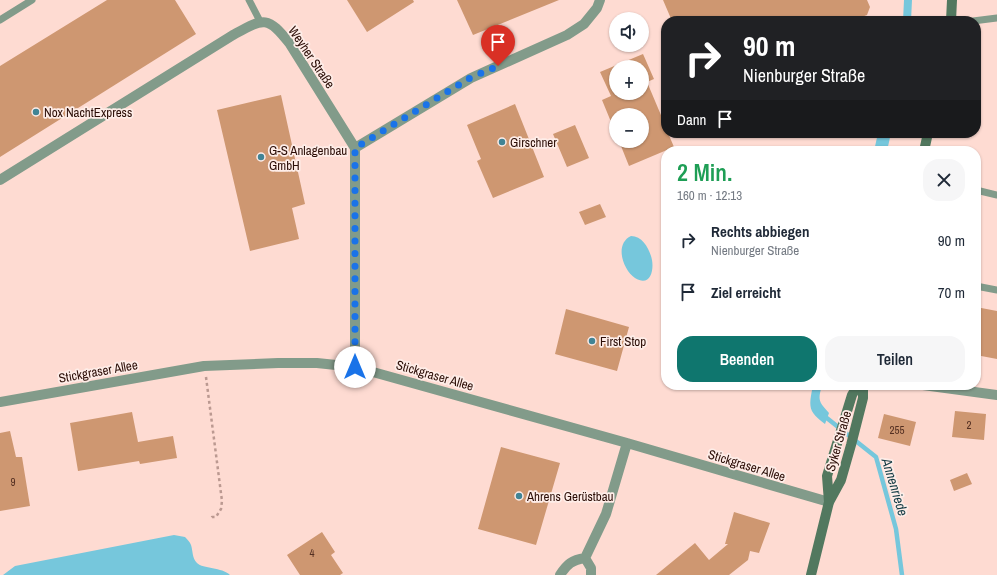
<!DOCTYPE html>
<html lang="de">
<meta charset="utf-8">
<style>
:root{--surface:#fff;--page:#f6f6f7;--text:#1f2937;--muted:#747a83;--accent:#0f766e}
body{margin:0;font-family:"Archivo Narrow",sans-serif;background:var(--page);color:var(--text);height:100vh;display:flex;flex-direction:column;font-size:15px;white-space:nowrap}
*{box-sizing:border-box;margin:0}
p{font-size:13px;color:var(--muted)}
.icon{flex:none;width:22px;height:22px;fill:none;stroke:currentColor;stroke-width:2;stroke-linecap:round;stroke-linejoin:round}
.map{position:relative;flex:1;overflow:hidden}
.sheet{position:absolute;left:661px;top:146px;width:320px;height:244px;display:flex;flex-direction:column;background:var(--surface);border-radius:16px;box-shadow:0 1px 3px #0004}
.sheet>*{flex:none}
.top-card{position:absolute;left:661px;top:16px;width:320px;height:122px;border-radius:16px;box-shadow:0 1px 3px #0004;background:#202124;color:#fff;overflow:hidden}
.buttons{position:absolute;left:609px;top:12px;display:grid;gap:8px}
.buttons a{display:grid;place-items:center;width:40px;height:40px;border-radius:50%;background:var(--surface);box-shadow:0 1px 3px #0004;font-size:20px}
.pin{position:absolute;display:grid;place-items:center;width:34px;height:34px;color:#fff;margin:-41px -17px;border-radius:50% 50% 50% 0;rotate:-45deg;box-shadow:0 0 4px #0007}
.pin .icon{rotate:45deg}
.me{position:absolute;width:44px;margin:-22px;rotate:0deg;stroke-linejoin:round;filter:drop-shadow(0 0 3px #0008)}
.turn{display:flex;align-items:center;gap:14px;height:84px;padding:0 16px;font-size:18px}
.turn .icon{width:52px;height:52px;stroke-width:2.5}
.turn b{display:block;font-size:28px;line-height:34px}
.then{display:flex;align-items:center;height:38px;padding:0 16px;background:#0003;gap:8px;font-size:15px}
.round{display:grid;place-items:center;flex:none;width:42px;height:42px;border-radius:16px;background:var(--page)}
.summary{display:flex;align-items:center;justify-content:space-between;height:68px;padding:0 16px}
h1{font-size:24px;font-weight:600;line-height:30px;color:#1e9e55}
.button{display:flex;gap:8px;margin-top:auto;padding:8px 16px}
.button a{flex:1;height:46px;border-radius:16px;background:var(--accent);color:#fff;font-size:16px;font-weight:600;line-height:46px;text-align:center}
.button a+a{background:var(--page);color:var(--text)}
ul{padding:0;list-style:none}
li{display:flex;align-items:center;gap:12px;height:52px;padding:0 16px}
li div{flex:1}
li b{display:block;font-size:15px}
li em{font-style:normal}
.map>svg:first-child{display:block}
.water{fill:#76c7dc}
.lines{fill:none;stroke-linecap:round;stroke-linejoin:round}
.stream{stroke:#76c7dc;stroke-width:4.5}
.building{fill:#ce9771;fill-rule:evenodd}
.path{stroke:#bb9991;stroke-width:2.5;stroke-dasharray:3 3;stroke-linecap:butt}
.lane{stroke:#829b8a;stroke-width:7}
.street{stroke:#829b8a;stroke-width:10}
.secondary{stroke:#52785f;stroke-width:10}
.route{stroke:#1a73e8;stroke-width:7;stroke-dasharray:0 12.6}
.poi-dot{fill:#418495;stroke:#feede8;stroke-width:1.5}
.labels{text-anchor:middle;stroke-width:3.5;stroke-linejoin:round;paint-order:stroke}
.number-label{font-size:11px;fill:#543022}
.street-label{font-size:13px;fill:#2c0e07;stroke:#feede8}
.poi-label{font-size:13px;fill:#2c0e07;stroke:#feede8;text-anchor:start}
.water-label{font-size:14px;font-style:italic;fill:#153c45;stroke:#feede8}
</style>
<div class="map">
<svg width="997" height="575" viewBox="0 0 997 575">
<rect width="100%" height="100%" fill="#fedbd2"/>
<path class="water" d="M904 0H912L911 21H903Z
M878 133H891L887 151H874Z
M631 236C643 236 650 250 652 260 654 271 650 287 635 278 623 270 614 244 631 236Z
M813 385H822C818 400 818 401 829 413L825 424C807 411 809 406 813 385Z
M174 535 185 537C187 539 190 542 191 545 193 551 192 558 197 563 203 569 222 567 230 575H3L15 566Z"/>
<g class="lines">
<path class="stream" d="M823 415 876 457 896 529 902 575"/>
</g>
<path class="building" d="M107 0H175L196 34 0 157V66Z
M347 0H413L414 2 367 32Z
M457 0H559L473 35Z
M663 0H867L870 7 867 15 851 21H672Z
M643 54 654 79 647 82 666 127V133H668L674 147 629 166 619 141H642V115H616V134L602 100 611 96 600 72ZM616 67H642V93H616Z
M281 95 305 204 292 208 299 239 250 251 217 110Z
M515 104 544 177 493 198 477 161 481 159 467 125Z
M575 125 589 158 567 167 553 134Z
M600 204 606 217 585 225 579 212Z
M976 307 997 311V359L976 355Z
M566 309 629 327 617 371 555 354Z
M955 411 986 414 984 440 952 437Z
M132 412 138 442 173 436 177 458 140 464 139 461 78 471 70 423Z
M884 414 916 422 910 446 878 438Z
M10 431 16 457H22L30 506 0 511V433Z
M501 447 560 463 536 545 478 529Z
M967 473 972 484 954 491 950 480Z
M734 512 770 523 759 553 750 551 748 560 729 575H656L695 543 709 560 728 544H725Z
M322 532 335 552 331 555 343 573 340 575H300L287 555Z"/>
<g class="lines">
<path class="path" d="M206 377 222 501 221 509 216 517H212L210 519"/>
<path class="lane" d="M249 0 261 23
M0 20 32 0
M973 21 997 18
M976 190 997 195
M976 286 997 290"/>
<path class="street" d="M355 148 471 78 567 35 584 24 597 8 600 0
M0 180 233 35C264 18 267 15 290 44L355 148V367
M923 385 997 395
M0 402 204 366 278 363H317L355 367 627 443 829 502
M585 558 606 514 627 443
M585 558 591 568V575
M560 575C567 564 572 560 585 558"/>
<path class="secondary" d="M951 21 952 0
M924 151 928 133
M829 502 827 476 852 395 858 385
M811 575 829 502 841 480 851 445 863 398V385"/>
</g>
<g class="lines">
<path class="route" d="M355 367V148L470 78 498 66"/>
</g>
<g class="poi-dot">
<circle cx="36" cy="112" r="4"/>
<circle cx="502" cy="142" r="4"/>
<circle cx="261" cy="157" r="4"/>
<circle cx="592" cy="341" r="4"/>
<circle cx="519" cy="496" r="4"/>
</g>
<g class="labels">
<g class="number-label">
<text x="969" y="429">2</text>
<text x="897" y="434">255</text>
<text x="13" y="486">9</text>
<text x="312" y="557">4</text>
</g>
<g class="street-label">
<text transform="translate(312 57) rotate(56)" y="5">Weyher Straße</text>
<text transform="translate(98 371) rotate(-10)" y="5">Stickgraser Allee</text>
<text transform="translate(435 375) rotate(16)" y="5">Stickgraser Allee</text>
<text transform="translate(838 441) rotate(-74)" y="5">Syker Straße</text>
<text transform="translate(747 465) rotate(17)" y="5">Stickgraser Allee</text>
</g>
<g class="poi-label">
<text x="44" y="117">Nox NachtExpress</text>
<text x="510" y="147">Girschner</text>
<text x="269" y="155">G-S Anlagenbau<tspan x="269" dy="15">GmbH</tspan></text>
<text x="600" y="346">First Stop</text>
<text x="527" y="501">Ahrens Gerüstbau</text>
</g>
<g class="water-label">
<text transform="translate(895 487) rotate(73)" y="5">Annenriede</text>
</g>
</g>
</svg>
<div class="buttons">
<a><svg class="icon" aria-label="sound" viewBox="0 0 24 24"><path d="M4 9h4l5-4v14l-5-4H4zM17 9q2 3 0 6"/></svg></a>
<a>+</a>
<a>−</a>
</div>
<div class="pin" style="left:498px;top:66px;background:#d93025"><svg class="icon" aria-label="arrive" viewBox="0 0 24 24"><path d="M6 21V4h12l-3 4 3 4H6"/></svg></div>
<svg class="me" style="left:355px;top:367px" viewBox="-20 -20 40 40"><circle r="19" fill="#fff"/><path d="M0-13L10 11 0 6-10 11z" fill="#1a73e8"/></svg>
<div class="top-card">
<div class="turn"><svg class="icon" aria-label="right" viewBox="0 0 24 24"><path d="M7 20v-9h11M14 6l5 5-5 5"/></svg><div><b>90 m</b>Nienburger Straße</div></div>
<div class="then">Dann<svg class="icon" aria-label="arrive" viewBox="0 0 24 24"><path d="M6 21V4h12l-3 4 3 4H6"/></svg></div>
</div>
<section class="sheet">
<div class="summary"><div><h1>2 Min.</h1><p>160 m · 12:13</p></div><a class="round"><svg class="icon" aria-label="close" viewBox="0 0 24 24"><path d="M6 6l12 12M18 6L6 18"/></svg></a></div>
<ul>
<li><svg class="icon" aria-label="right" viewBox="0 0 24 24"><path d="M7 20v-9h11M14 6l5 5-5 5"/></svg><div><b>Rechts abbiegen</b><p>Nienburger Straße</p></div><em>90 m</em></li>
<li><svg class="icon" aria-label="arrive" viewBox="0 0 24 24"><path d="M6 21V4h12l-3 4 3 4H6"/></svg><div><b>Ziel erreicht</b></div><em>70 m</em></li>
</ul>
<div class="button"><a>Beenden</a><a>Teilen</a></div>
</section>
</div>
